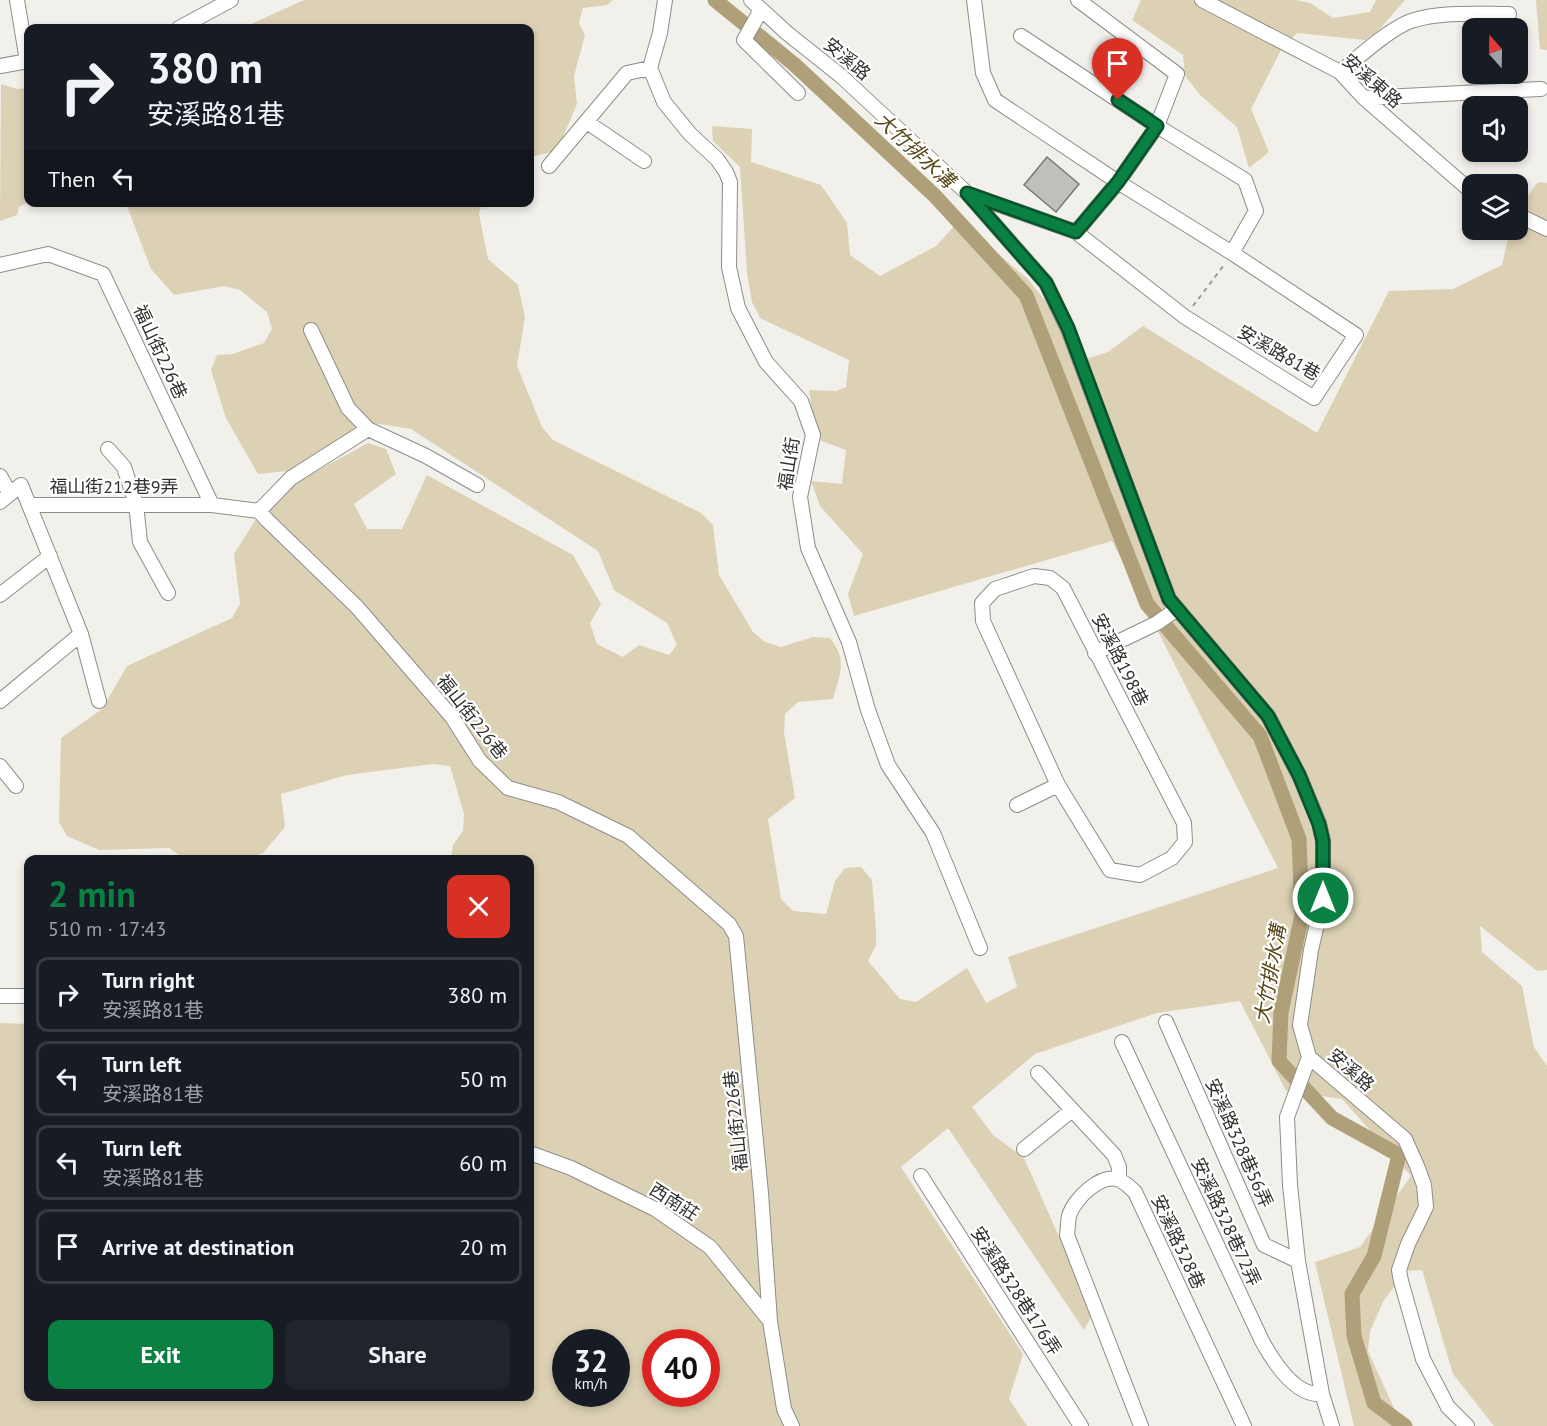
<!DOCTYPE html>
<meta charset="utf-8">
<style>
:root{--surface:#171b24;--page:#20242c;--text:#f1f3f6;--muted:#9ea1a6;--line:#363941;--accent:#0b8043}
body{margin:0;font-family:"PT Sans","Noto Sans TC",sans-serif;background:var(--page);color:var(--text);height:100vh;display:flex;flex-direction:column;font-size:22px;white-space:nowrap}
*{box-sizing:border-box;margin:0}
p{font-size:20px;color:var(--muted)}
.icon{flex:none;width:33px;height:33px;fill:none;stroke:currentColor;stroke-width:2;stroke-linecap:round;stroke-linejoin:round}
.map{position:relative;flex:1;overflow:hidden}
.side{position:absolute;left:24px;top:855px;width:510px;height:546px;display:flex;flex-direction:column;background:var(--surface);border-radius:12px;box-shadow:0 3px 9px #0003}
.side>*{flex:none}
.banner{position:absolute;left:24px;top:24px;width:510px;height:183px;border-radius:12px;box-shadow:0 3px 9px #0003;background:#171b24;color:var(--text);overflow:hidden}
.needle{width:39px;rotate:340deg}
.fabs{position:absolute;left:1462px;top:18px;display:grid;gap:12px}
.fabs a{display:grid;place-items:center;width:66px;height:66px;border-radius:12px;background:var(--surface);box-shadow:0 3px 9px #0003;font-size:30px}
.speed{position:absolute;left:552px;top:1329px;display:flex;gap:12px;font-size:30px;font-weight:700;text-align:center}
.speed>*{display:grid;place-content:center;width:78px;height:78px;border-radius:50%;background:var(--surface);box-shadow:0 3px 9px #0003;line-height:1}
.speed small{font-size:15px;font-weight:400}
.speed .limit{border:9px solid #d22;background:#fff;color:#111}
.pin{position:absolute;display:grid;place-items:center;width:51px;height:51px;color:#fff;margin:-62px -26px;border-radius:50% 50% 50% 0;rotate:-45deg;box-shadow:0 0 6px #0007}
.pin .icon{rotate:45deg}
.me{position:absolute;width:66px;margin:-33px;rotate:0deg;stroke-linejoin:round;filter:drop-shadow(0 0 4px #0008)}
.turn{display:flex;align-items:center;gap:21px;height:126px;padding:0 24px;font-size:27px}
.turn .icon{width:78px;height:78px;stroke-width:2.5}
.turn b{display:block;font-size:42px;line-height:51px}
.then{display:flex;align-items:center;height:57px;padding:0 24px;background:#0003;gap:12px;font-size:22px}
.round{display:grid;place-items:center;flex:none;width:63px;height:63px;border-radius:12px;background:var(--page)}
.summary{display:flex;align-items:center;justify-content:space-between;height:102px;padding:0 24px}
h1{font-size:36px;font-weight:800;line-height:45px;color:var(--accent)}
.button{display:flex;gap:12px;margin-top:auto;padding:12px 24px}
.button a{flex:1;height:69px;border-radius:12px;background:var(--accent);color:#fff;font-size:24px;font-weight:800;line-height:69px;text-align:center}
.button a+a{background:var(--page);color:var(--text)}
ul{padding:0;list-style:none}
li{display:flex;align-items:center;gap:18px;height:75px;margin:0 12px 9px;padding:0 12px;border:3px solid var(--line);border-radius:12px}
li div{flex:1}
li b{display:block;font-size:22px}
li em{font-style:normal}
.map>svg:first-child{display:block}
.green{fill:#dcd1b4;fill-rule:evenodd}
.lines{fill:none;stroke-linecap:round;stroke-linejoin:round}
.canal{stroke:#afa079;stroke-width:15}
.building{fill:#c1bfba;stroke:#797773;stroke-width:1.5}
.minor-casing{stroke:#8e8d88;stroke-width:16}
.path{stroke:#9a9996;stroke-width:2;stroke-dasharray:4.5 4.5;stroke-linecap:butt}
.minor{stroke:#fff;stroke-width:14}
.route-casing{stroke:#07532c;stroke-width:15}
.route{stroke:#0b8043;stroke-width:10}
.labels{text-anchor:middle;stroke-width:4.5;stroke-linejoin:round;paint-order:stroke}
.street-label{font-size:18px;fill:#30302e;stroke:#fff}
.water-label{font-size:20px;font-style:italic;fill:#584716;stroke:#fff}
</style>
<div class="map">
<svg width="1547" height="1426" viewBox="0 0 1547 1426">
<rect width="100%" height="100%" fill="#f1f0eb"/>
<path class="green" d="M304 0H613L607 5 583 8 579 23 585 35 574 76 577 104 557 151 530 157V28H242Z
M1141 0H1296L1310 3 1333 18 1370 12 1376 0H1405L1377 32 1365 40 1297 33 1281 50 1251 109 1269 152 1249 168 1237 127 1201 96 1185 76 1183 55 1132 20Z
M1536 0H1547V50L1540 49Z
M1 84 17 89 28 88V202L19 207 17 215 0 221Z
M712 126 752 129 751 162 821 185 847 223 850 255 880 276 936 246 959 221 1028 279 1058 317 1083 360 1108 352 1143 326 1317 433 1389 291 1453 289 1502 265 1510 230H1518V209L1538 182 1547 183V970L1537 971 1480 926 1482 952 1522 986 1534 1047 1547 1066V1426H1494L1453 1374 1422 1270 1406 1271 1384 1300 1370 1331 1368 1351 1402 1426H1354L1315 1262 1360 1247 1411 1176 1342 1099 1286 1091 1240 1001 1157 1013 1035 1054 972 1107 993 1135 1024 1158 1093 1313 1084 1330 948 1128 901 1167 1023 1354 1009 1399 1027 1426H0V1023L28 1024V1396H530V860L451 859 453 845 463 831 464 814 450 766 433 764 347 775 281 794 285 827 263 853 248 859H185L169 848 99 850 67 836 59 822 61 738 102 709 127 666 232 618 240 604 234 554 261 511 286 488 368 443 386 449 396 474 354 504 367 529H402L427 475 573 555 601 604 590 623 597 644 623 657 639 645 669 655 677 645 667 623 614 590 598 551 411 429 366 422 288 471 258 474 226 418 211 370 217 355 233 354 264 343 272 329 267 312 240 290 224 286 174 295 151 269 127 206 123 203H482L479 214 488 259 518 285 525 317 517 366 542 427 553 440 701 513 713 525 719 575 753 632 765 642 781 647 813 637 830 638C848 661 840 672 833 699L798 702 785 714 784 732 795 798 768 819 781 899 793 911 826 914 835 881 845 868 861 867 872 880 876 929V945L868 961 900 999 916 1002 967 968 986 1003 1017 987 1008 957 1278 868 1112 541 854 616 848 594 863 554 820 506 811 481 842 484 846 450 816 439 809 390 836 391 846 387 849 360 760 318 752 302 747 273 740 167 713 141ZM566 1342H616V1394H566ZM656 1342H706V1394H656Z"/>
<g class="lines">
<path class="canal" d="M715 0 795 65 935 196 1026 295 1147 604 1260 736 1299 839 1302 915 1281 1012 1279 1061 1332 1118 1399 1155 1374 1256 1352 1294 1354 1336 1374 1403 1405 1426"/>
</g>
<path class="building" d="M1047 157 1079 184 1056 212 1024 185Z"/>
<g class="lines">
<defs>
<path id="minor" d="M17 0 27 61
M665 0 660 33 650 68 664 102 690 134 717 159 726 172 730 182 729 267 738 308 766 362 801 401 813 435 800 497 808 548 849 642 868 710 888 765 933 833 980 948
M751 0 787 33 841 76 967 193 1046 283 1068 329 1169 599 1268 716 1299 775 1319 823 1323 841V898L1311 950 1300 1025 1309 1057 1405 1139 1417 1166 1424 1185 1426 1207 1408 1244 1399 1270 1401 1281 1423 1359 1448 1407 1467 1426
M974 0 983 73 995 100 1118 182 1157 126 1021 36
M1078 0 1177 74 1157 126 1245 180 1256 211 1232 253
M1202 0 1340 72 1364 98 1473 193
M761 10 744 40 798 93
M179 28 231 0
M0 66 28 61
M1340 72C1359 57 1389 29 1411 21 1440 11 1479 14 1509 14
M1364 98 1541 89
M587 122 644 161
M549 166 627 73 650 68
M969 194 1076 232 1185 317 1314 398 1356 335 1232 253 1118 182 1076 232
M1518 215 1547 229
M0 265 48 254 103 274 212 505
M311 330 348 408 368 429
M108 449 124 467 136 504 140 542 168 593
M0 476 10 494
M0 502 21 485 29 505H212L259 511 267 520 357 607 452 717 480 761 508 788 558 802 628 836 729 924 736 936 761 1193 770 1321 784 1409 792 1426
M29 505 81 634 99 701
M259 511 291 478 368 429 426 456 477 485
M0 595 50 556
M1095 653 1157 623 1177 609
M0 701 81 634
M0 766 16 786
M1017 805 1058 785 1110 870 1140 875 1172 858 1185 842 1184 823 1063 588 1050 578 1034 576 995 589 982 603 983 621 1058 785
M0 996H28
M1166 1022 1264 1245 1298 1261
M1122 1042 1262 1341C1273 1361 1295 1397 1322 1394
M1309 1057 1287 1117 1290 1185 1298 1261 1305 1300 1322 1394 1332 1426
M1038 1073 1114 1155 1119 1167V1179
M1024 1149 1072 1110
M530 1153 571 1168 655 1209 710 1247 770 1321
M921 1176 1081 1426
M1141 1426 1067 1235C1068 1228 1068 1221 1069 1216 1074 1199 1101 1172 1120 1180 1125 1183 1131 1188 1135 1192L1244 1426"/>
</defs>
<use href="#minor" class="minor-casing"/>
<path class="path" d="M1193 306 1224 265"/>
<use href="#minor" class="minor"/>
</g>
<g class="lines">
<defs>
<path id="route" d="M1118 100 1157 126 1118 182 1076 232 967 193 1046 283 1068 328 1169 599 1268 716 1299 775 1319 824 1323 841V898"/>
</defs>
<use href="#route" class="route-casing"/>
<use href="#route" class="route"/>
</g>
<g class="labels">
<g class="street-label">
<text transform="translate(847 59) rotate(40)" y="6">安溪路</text>
<text transform="translate(1372 81) rotate(41)" y="6">安溪東路</text>
<text transform="translate(160 352) rotate(65)" y="6">福山街226巷</text>
<text transform="translate(1279 353) rotate(30)" y="6">安溪路81巷</text>
<text transform="translate(789 464) rotate(-81)" y="6">福山街</text>
<text x="114" y="493">福山街212巷9弄</text>
<text transform="translate(1120 660) rotate(63)" y="6">安溪路198巷</text>
<text transform="translate(472 717) rotate(52)" y="6">福山街226巷</text>
<text transform="translate(1351 1070) rotate(41)" y="6">安溪路</text>
<text transform="translate(736 1121) rotate(-96)" y="6">福山街226巷</text>
<text transform="translate(1239 1143) rotate(66)" y="6">安溪路328巷56弄</text>
<text transform="translate(674 1202) rotate(32)" y="6">西南莊</text>
<text transform="translate(1226 1222) rotate(65)" y="6">安溪路328巷72弄</text>
<text transform="translate(1178 1242) rotate(65)" y="6">安溪路328巷</text>
<text transform="translate(1016 1291) rotate(57)" y="6">安溪路328巷176弄</text>
</g>
<g class="water-label">
<text transform="translate(915 150) rotate(43)" y="7">大竹排水溝</text>
<text transform="translate(1270 974) rotate(-80)" y="7">大竹排水溝</text>
</g>
</g>
</svg>
<div class="fabs">
<a><svg class="needle" viewBox="-14 -14 28 28"><path d="M0-13l5 13h-10z" fill="#e53935"/><path d="M0 13l5-13h-10z" fill="#9ea1a6"/></svg></a>
<a><svg class="icon" aria-label="sound" viewBox="0 0 24 24"><path d="M4 9h4l5-4v14l-5-4H4zM17 9q2 3 0 6"/></svg></a>
<a><svg class="icon" aria-label="layers" viewBox="0 0 24 24"><path d="M12 4l9 5-9 5-9-5zM3 14l9 5 9-5"/></svg></a>
</div>
<div class="speed"><div>32<small>km/h</small></div><div class="limit">40</div></div>
<div class="pin" style="left:1118px;top:100px;background:#d93025"><svg class="icon" aria-label="arrive" viewBox="0 0 24 24"><path d="M6 21V4h12l-3 4 3 4H6"/></svg></div>
<svg class="me" style="left:1323px;top:898px" viewBox="-20 -20 40 40"><circle r="17" fill="#0b8043" stroke="#fff" stroke-width="3"/><path d="M0-11L8 9 0 5-8 9z" fill="#fff"/></svg>
<div class="banner">
<div class="turn"><svg class="icon" aria-label="right" viewBox="0 0 24 24"><path d="M7 20v-9h11M14 6l5 5-5 5"/></svg><div><b>380 m</b>安溪路81巷</div></div>
<div class="then">Then<svg class="icon" aria-label="left" viewBox="0 0 24 24"><path d="M17 20v-9H6M10 6l-5 5 5 5"/></svg></div>
</div>
<section class="side">
<div class="summary"><div><h1>2 min</h1><p>510 m · 17:43</p></div><a class="round" style="background:#d93025;color:#fff"><svg class="icon" aria-label="close" viewBox="0 0 24 24"><path d="M6 6l12 12M18 6L6 18"/></svg></a></div>
<ul>
<li><svg class="icon" aria-label="right" viewBox="0 0 24 24"><path d="M7 20v-9h11M14 6l5 5-5 5"/></svg><div><b>Turn right</b><p>安溪路81巷</p></div><em>380 m</em></li>
<li><svg class="icon" aria-label="left" viewBox="0 0 24 24"><path d="M17 20v-9H6M10 6l-5 5 5 5"/></svg><div><b>Turn left</b><p>安溪路81巷</p></div><em>50 m</em></li>
<li><svg class="icon" aria-label="left" viewBox="0 0 24 24"><path d="M17 20v-9H6M10 6l-5 5 5 5"/></svg><div><b>Turn left</b><p>安溪路81巷</p></div><em>60 m</em></li>
<li><svg class="icon" aria-label="arrive" viewBox="0 0 24 24"><path d="M6 21V4h12l-3 4 3 4H6"/></svg><div><b>Arrive at destination</b></div><em>20 m</em></li>
</ul>
<div class="button"><a>Exit</a><a>Share</a></div>
</section>
</div>
